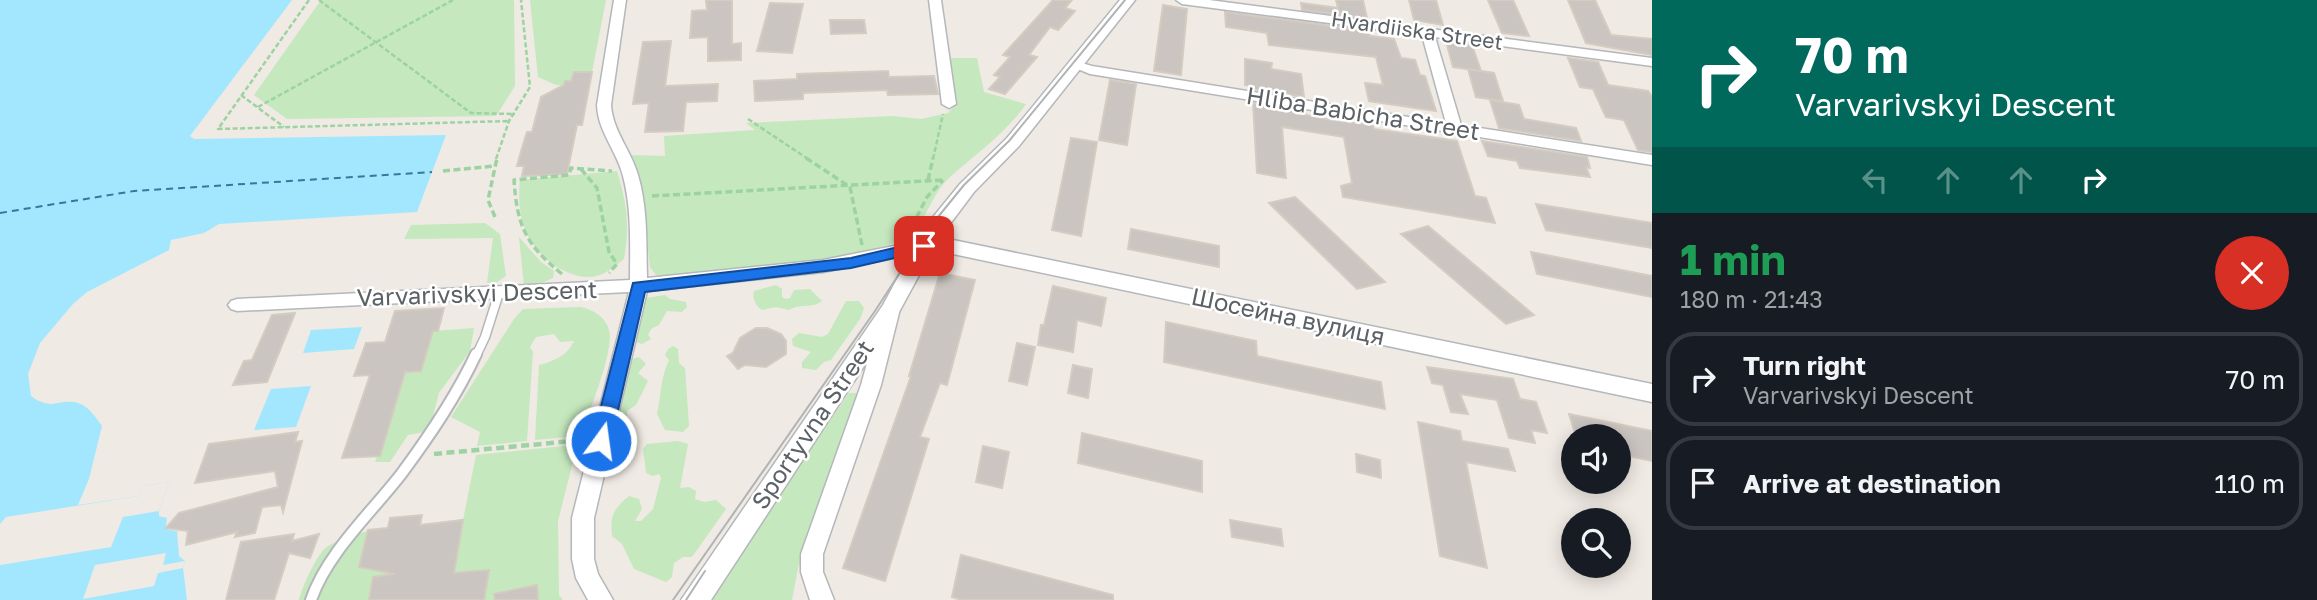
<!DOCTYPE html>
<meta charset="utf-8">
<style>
:root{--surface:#171b24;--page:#20242c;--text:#f1f3f6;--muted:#9ea1a6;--line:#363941}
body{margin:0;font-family:"Golos Text",sans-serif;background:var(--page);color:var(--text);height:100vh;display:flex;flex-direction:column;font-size:26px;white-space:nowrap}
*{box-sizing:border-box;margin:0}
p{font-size:23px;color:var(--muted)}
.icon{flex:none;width:38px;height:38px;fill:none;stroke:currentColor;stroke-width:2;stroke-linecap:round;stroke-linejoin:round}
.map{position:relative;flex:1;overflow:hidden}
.side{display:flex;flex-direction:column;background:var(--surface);width:665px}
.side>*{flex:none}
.guide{background:#00695c;color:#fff;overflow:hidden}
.fabs{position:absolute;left:1561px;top:424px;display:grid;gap:14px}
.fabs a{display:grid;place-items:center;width:70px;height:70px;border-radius:50%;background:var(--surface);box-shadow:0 4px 18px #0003;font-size:35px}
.pin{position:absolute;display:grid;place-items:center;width:60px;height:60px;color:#fff;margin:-30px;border-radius:14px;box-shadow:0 4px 10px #0006}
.me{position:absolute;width:77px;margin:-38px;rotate:14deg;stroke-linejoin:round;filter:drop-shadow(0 0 5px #0008)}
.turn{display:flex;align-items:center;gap:24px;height:147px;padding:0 28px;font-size:32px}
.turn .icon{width:91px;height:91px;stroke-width:2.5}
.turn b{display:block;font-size:49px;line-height:60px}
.lanes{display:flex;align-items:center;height:66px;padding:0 28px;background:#0003;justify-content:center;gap:35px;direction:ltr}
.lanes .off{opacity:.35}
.round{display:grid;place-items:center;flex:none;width:74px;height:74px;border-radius:37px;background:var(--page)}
.overview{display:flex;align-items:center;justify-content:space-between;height:119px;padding:0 28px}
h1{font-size:42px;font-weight:700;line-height:52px;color:#1e9e55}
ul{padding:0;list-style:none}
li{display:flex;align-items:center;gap:21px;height:94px;margin:0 14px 10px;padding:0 14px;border:4px solid var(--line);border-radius:28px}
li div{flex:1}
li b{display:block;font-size:26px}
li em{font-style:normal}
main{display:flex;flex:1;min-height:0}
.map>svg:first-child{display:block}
.green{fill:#c5e8be}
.water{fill:#a3e7ff}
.pier{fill:#efeae3}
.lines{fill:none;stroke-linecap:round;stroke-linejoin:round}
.ferry{stroke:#34789b;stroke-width:2;stroke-dasharray:7 5;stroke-linecap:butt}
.building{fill:#cac5c0;stroke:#d4cbc1;stroke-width:2}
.service-far1-casing{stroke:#b4b7bb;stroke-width:11}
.service-casing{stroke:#b4b7bb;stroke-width:14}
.minor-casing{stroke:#b4b7bb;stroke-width:3}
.tertiary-casing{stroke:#b4b7bb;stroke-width:3}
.path-far2{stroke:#9dd3a2;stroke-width:2.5;stroke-dasharray:5 2.5;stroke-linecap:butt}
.path-far1{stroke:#9dd3a2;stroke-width:3.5;stroke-dasharray:7 3.5;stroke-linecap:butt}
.path{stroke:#9dd3a2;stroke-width:4.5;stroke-dasharray:8 4.5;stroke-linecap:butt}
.service-far1{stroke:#fff;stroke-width:8}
.service{stroke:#fff;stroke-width:10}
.minor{fill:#fff;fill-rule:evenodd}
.tertiary{fill:#fff;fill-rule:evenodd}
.tram{stroke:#b2b3b4;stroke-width:2}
.route{fill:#1a73e8;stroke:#114b97;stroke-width:2}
.labels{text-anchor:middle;stroke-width:5;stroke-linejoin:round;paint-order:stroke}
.far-street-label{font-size:21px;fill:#5b6165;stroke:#fff}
.street-label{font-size:24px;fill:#5b6165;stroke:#fff}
</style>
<main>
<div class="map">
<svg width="1652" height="600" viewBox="0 0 1652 600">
<rect width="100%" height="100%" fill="#efeae3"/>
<path class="green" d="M321 0H514L515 86 496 116 287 119 254 95Z
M530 0H606L592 72H574L571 81H565L564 85H556L538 77Z
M949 58H977L984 92 1026 104C1005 134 977 153 950 177 932 193 926 221 911 234 882 259 710 272 665 278L656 275 650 267 643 201 630 155 665 156 664 136 755 130 746 123 893 116 921 119 948 113 954 106Z
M617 171C627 205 630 224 624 259 615 266 604 276 591 277 579 278 565 272 555 266 525 245 516 216 520 180Z
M485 223 500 234 506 276 497 282 487 283 493 238 404 239 411 225Z
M519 237 541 262 554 271 553 278 531 288 524 286Z
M776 285 782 289V297L786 299 790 298 794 290 810 289 822 301C812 309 800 303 789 310L776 307 762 310C756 306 752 299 754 291Z
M665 295 670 299 686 302 687 307 682 312 667 311 659 325 651 329 648 335 651 339 642 344 636 342 646 298Z
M846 301H859L864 308 860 319 831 360 824 362 816 370 802 368V362L811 352 793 346 792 339 799 333 822 337 828 334Z
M581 307C593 310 605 316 609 330 615 349 588 415 580 436L535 440 539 365C554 361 567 356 574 341L560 342 554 334 536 337 530 347 533 352 527 441 477 446 480 432 451 417 514 319 523 309Z
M474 328 470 351 439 393 429 431 408 435 390 462H375L405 372 421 371 433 331Z
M673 346 678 349 679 363 685 368 689 426 683 432 665 430 657 414C661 395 661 376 669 360L665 355 668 349Z
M639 357 646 364 638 373 648 381 636 405 627 411 628 431C617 441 624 459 613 469L607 466 632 359Z
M849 393H856L860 398 798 568 792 600H708Z
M678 441 688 444 680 488 689 487 696 491 695 499 704 502 716 500 726 509 692 557H683L674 563 672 577 666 582 634 569 622 544 612 536C610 516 613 509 629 496L639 499 642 509 635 521H641L653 509 661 478 659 474 653 476 646 473 643 449 647 444Z
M573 445 577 446 558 521 559 595 563 600H299C302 587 317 553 328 546 345 536 368 530 387 528L390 518 422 515 420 525 463 520 476 455Z"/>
<path class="water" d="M0 0H292L190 136 194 139 446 135 417 212 219 224 204 233 171 240 169 250 87 292 73 304 40 343 28 374 31 396C53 412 57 398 78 403 89 406 96 418 102 426L89 479 78 505 139 496 143 486 169 482 159 511V516L167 518 166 526 169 530 177 531 179 556 185 561 183 568 187 600H0Z
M362 327 354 349 303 353 311 330Z
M311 386 296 427 254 430 271 389Z"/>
<path class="pier" d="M169 482 159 511 123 517 111 547 0 565V524L6 517 139 496 143 486Z
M166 553 163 565 185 561 183 568 158 573 154 586 83 599 95 565Z"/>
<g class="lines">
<path class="ferry" d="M0 213 134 191 432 172"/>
</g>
<path class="building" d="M706 0H732V44L741 43V60L708 61V37L690 38 692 11 707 10Z
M1053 0H1072L1065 8 1075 11 1058 30 1050 27 1029 55 1037 57 1005 94 989 89 1000 77 994 75 1010 57 1003 55Z
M1336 0H1363L1367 18 1302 10 1301 3 1338 8Z
M1409 0H1436L1443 25 1414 20Z
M1488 0H1513L1529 36 1502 33Z
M1568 0H1595L1611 35 1652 39V55L1586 43Z
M770 3 803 4 792 53 757 51Z
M1163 5 1187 9 1181 75 1154 71Z
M1225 12 1369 31 1370 36 1394 39 1401 58 1415 60 1420 75 1425 76 1436 111 1369 101 1365 83 1383 85 1376 57 1269 45 1267 33 1226 27Z
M830 20H864L866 33 831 34Z
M671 41 665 86 718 84 717 101 686 102 683 131 645 132 649 103 633 104 643 42Z
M1446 41 1472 45 1481 71 1453 67Z
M1568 58 1598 62 1608 85 1648 91 1652 97V152L1638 150 1624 120 1606 117 1593 89 1580 87Z
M1245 59 1272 63 1271 69 1301 74 1304 97 1252 89V86L1245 85Z
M1468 69 1494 73 1503 101 1476 97Z
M888 71 889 77 934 76 938 94 888 95 887 90 803 93V99L755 101 754 81 797 79V74Z
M574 72H592L582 125H577L567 174 522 176 524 166H517L522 148 527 132H532L541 97 564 85 565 81H571Z
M1110 80 1136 84 1127 145 1099 140Z
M1490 100 1519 105 1524 119 1576 128 1581 141 1499 128Z
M1253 103 1305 112 1306 115 1330 120 1373 125 1374 129 1457 141 1475 196 1486 198 1495 223 1343 197 1341 186 1352 183 1344 137 1282 127 1286 178 1257 173Z
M1071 138 1097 142 1081 236 1052 230Z
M1482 141 1587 157 1590 168 1586 167 1590 177 1520 168 1517 161 1488 156Z
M1295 197 1385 282 1357 289 1269 203Z
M1536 204 1652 223V248L1546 230Z
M1428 226 1534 315 1506 324 1401 234Z
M1131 229 1219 246V267L1128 249Z
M1531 252 1652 276V297L1537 274Z
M940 273 975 280 947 385 940 383 920 437 929 439 885 581 843 568 911 376H909Z
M1053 286 1106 298 1101 326 1077 320 1073 352 1038 345 1041 325H1044Z
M444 308 438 331H433L421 371 405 372 380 456 342 458 370 375 354 376 366 343 385 342 395 311Z
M295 313 267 382 233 385 244 361 252 360 272 315Z
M1166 322 1256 341 1257 356 1381 382 1385 409 1164 362Z
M756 328H767L781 334 786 341V354L766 367 745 365 738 369 727 356 733 353 740 338Z
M1017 343 1035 347 1027 385 1009 381Z
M1073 365 1092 369 1088 398 1068 393Z
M1427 367 1513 379 1520 399 1536 402 1547 433 1531 430 1535 443 1509 438 1497 400 1460 394 1468 414 1451 412 1443 385 1432 383Z
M1569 414 1652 431V461L1619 454V436H1576Z
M1418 422 1460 431 1462 441 1508 449 1515 471 1466 462 1487 568 1440 556Z
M298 432 295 442 302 441 283 512 281 505 262 507 255 533 235 537 237 532 186 545 188 531 166 528 179 513 278 487 275 471 195 483 209 444Z
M1082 433 1202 461V492L1078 463Z
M983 446 1009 452 1002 488 976 482Z
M1356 454 1380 460 1381 478 1357 472Z
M422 515 420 525 463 520 454 573 489 570 484 600H369L373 577 395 574 359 567 368 530 388 528 390 518Z
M1230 520 1281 529 1283 546 1232 537Z
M294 534 292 541 319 534 310 558 289 553 274 600H226L241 542Z
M961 555 1113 595V600H962L952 597Z
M537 585 538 600H495L494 594Z"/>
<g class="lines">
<defs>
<path id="service-far1" d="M476 356 485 337 498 296"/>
<path id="service" d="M311 600C327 553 372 512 402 473 430 435 456 397 476 354"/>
<path id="minor" d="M614 0H626L611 105C613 132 631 150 638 175 648 209 646 244 647 278L823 260 924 240 932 246 924 252 823 272 647 291 594 518V559L598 574 613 600H588L576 578 572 559V518L629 292 237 311 231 309 228 305 231 301 237 299 630 280C630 245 632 210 623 176 617 151 598 132 597 105Z
M929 0H941L956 104 949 108 942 104Z
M1176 0H1209L1652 58V66L1435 37 1461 125 1652 155V165L1090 74 1068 65 1075 61 1092 66 1446 123 1422 35 1182 4Z
M890 307 896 308 899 313 881 385 823 554V572L834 600H810L801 572V554L861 385 881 313 884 308Z"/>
<path id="tertiary" d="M1120 0H1135L1019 146 974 192 938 240H953L1652 384V402L953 254 931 253 898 314 711 600H681L883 305 925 227 960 184 1007 138Z"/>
</defs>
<use href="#service-far1" class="service-far1-casing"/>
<use href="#service" class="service-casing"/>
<use href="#minor" class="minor-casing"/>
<use href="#tertiary" class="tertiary-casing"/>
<path class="path-far2" d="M309 0 218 129 509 121
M319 0 471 113 515 114
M241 95 284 127
M258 107 453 0
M748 119 808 159
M496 159 509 121 530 87 521 0
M933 159 943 114"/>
<path class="path-far1" d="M806 158 850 187 862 245
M581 169 597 188 609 252 617 264 609 273
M443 171 494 166
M928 180 933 158
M652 196 943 180
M495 217 488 200 497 158
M907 236 927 197 943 180
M562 274C526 245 517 226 514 180L569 175 571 168 612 171"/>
<path class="path" d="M434 454 583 440"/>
<use href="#service-far1" class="service-far1"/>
<use href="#service" class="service"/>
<use href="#minor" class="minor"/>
<use href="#tertiary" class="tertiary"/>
<path class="tram" d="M673 600 875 311 929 228 964 185 1009 141 1125 0
M686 600 705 571"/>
</g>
<path class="route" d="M924 241 931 246 929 250 851 268 645 292 611 441 608 446 601 449 595 446 592 441 633 283 851 258Z"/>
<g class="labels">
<g class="far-street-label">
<text transform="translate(1417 31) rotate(8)" y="7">Hvardiiska Street</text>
</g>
<g class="street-label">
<text transform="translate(1363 114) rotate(9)" y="8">Hliba Babicha Street</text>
<text transform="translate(477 294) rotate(-2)" y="8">Varvarivskyi Descent</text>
<text transform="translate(1288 317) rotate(12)" y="8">Шосейна вулиця</text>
<text transform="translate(813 425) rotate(-56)" y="8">Sportyvna Street</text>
</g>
</g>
</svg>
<div class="fabs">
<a><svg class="icon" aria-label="sound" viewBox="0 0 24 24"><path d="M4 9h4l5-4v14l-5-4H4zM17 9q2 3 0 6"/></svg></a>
<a><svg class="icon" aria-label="search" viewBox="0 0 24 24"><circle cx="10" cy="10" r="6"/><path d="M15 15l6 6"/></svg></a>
</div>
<div class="pin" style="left:924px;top:246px;background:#d93025"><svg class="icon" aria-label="arrive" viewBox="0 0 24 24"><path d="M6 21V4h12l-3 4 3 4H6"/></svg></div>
<svg class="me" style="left:601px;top:441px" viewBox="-20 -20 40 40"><circle r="17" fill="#1a73e8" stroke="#fff" stroke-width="3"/><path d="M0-11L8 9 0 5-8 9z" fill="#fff"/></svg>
</div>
<section class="side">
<div class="guide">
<div class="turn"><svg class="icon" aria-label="right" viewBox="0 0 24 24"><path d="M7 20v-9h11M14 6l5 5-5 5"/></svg><div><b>70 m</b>Varvarivskyi Descent</div></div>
<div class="lanes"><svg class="icon off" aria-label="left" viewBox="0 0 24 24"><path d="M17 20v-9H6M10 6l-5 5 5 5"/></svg><svg class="icon off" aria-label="ahead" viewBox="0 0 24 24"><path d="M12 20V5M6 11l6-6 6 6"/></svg><svg class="icon off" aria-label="ahead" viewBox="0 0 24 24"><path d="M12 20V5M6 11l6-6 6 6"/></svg><svg class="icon" aria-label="right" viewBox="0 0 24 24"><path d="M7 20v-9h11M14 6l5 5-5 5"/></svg></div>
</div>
<div class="overview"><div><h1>1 min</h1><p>180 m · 21:43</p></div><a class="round" style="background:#d93025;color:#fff"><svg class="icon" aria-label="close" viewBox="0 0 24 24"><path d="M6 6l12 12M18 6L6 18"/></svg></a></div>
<ul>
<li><svg class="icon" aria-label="right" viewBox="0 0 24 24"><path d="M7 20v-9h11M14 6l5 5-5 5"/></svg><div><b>Turn right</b><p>Varvarivskyi Descent</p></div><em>70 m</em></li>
<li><svg class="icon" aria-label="arrive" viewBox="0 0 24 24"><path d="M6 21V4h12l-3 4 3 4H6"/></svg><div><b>Arrive at destination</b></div><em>110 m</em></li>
</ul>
</section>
</main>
